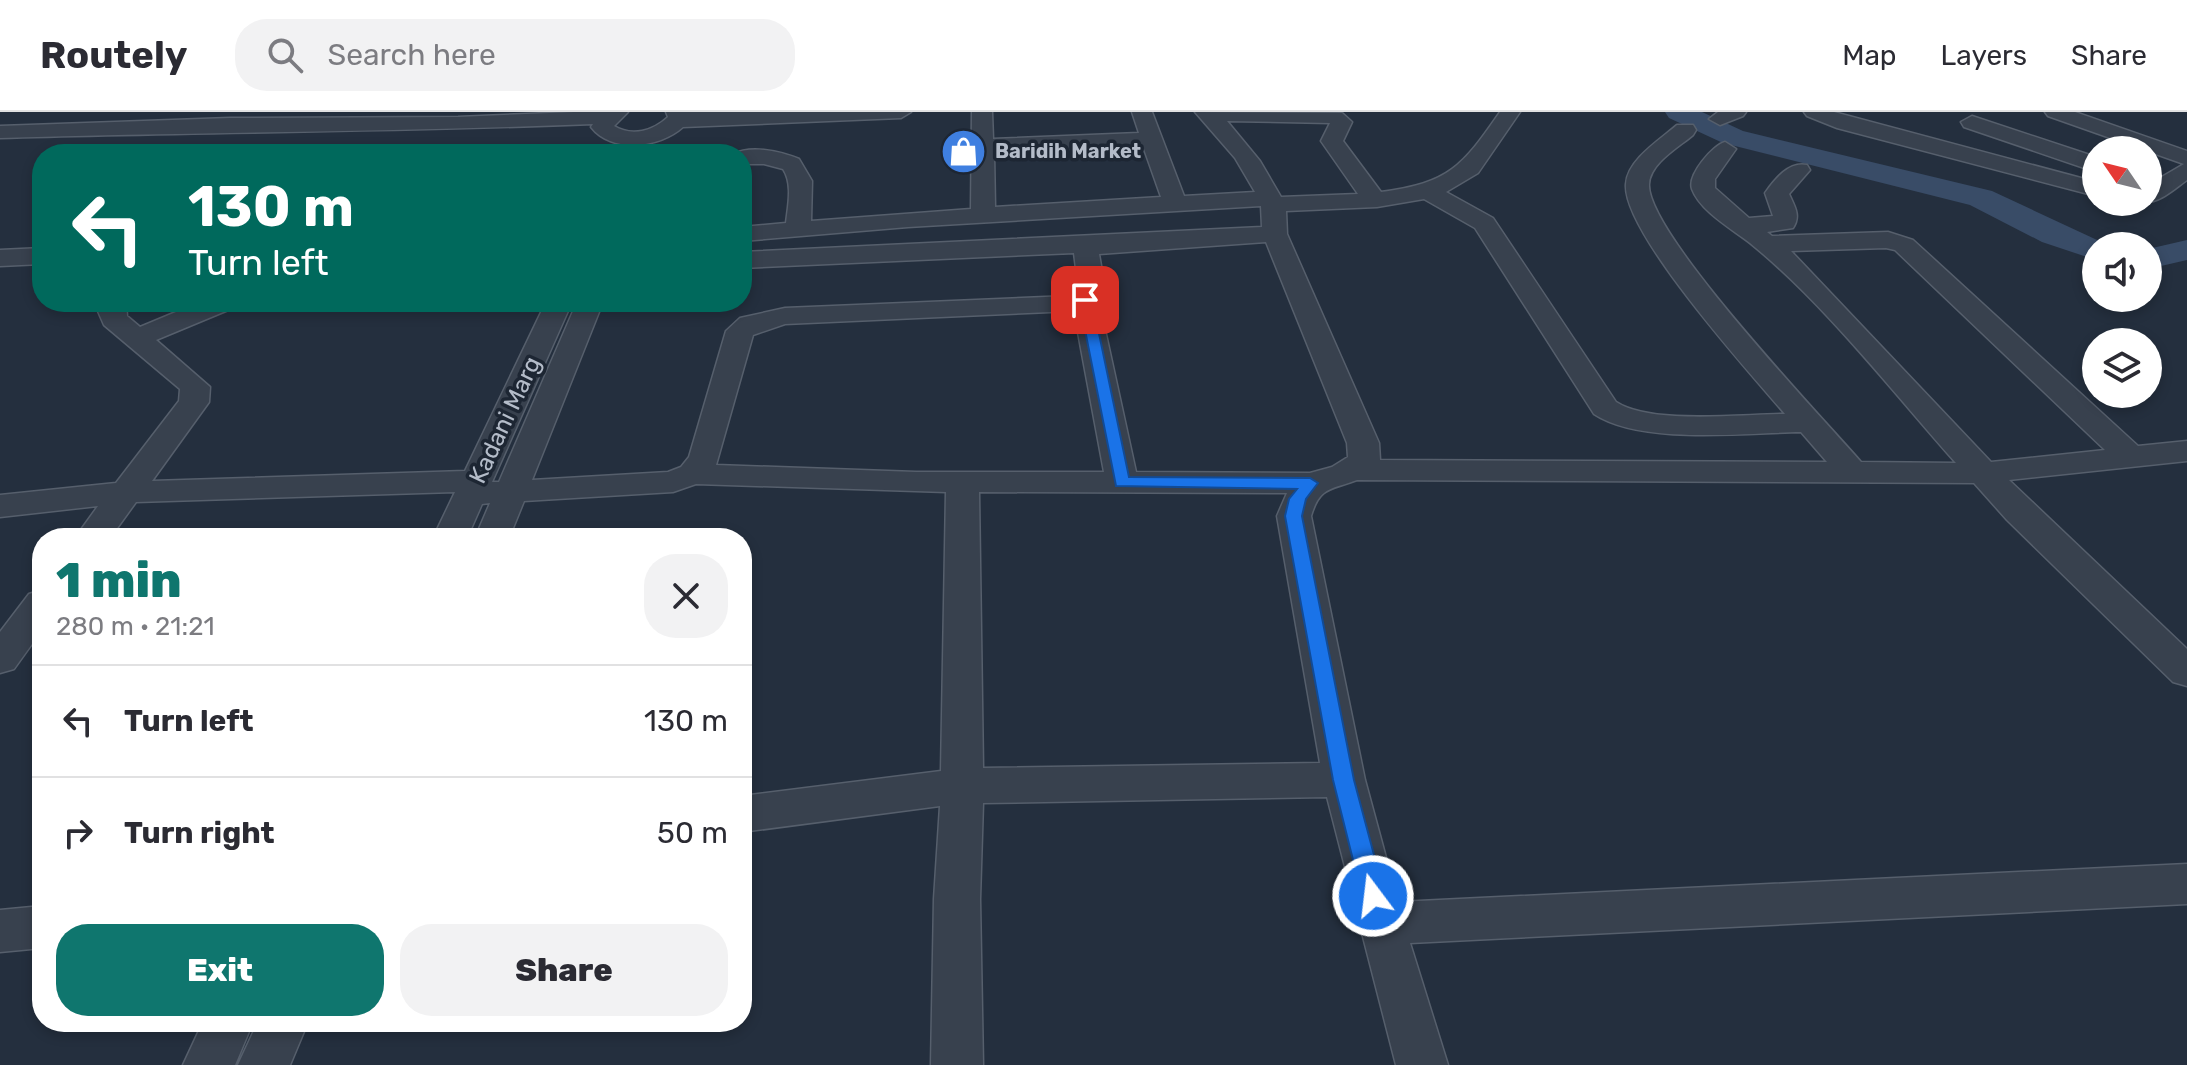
<!DOCTYPE html>
<meta charset="utf-8">
<style>
:root{--surface:#fff;--page:#f2f2f3;--text:#2b2b33;--muted:#7c7c81;--line:#e1e1e2;--accent:#0f766e}
body{margin:0;font-family:Rubik,sans-serif;background:var(--page);color:var(--text);height:100vh;display:flex;flex-direction:column;font-size:30px;white-space:nowrap}
*{box-sizing:border-box;margin:0}
p{font-size:26px;color:var(--muted)}
.icon{flex:none;width:44px;height:44px;fill:none;stroke:currentColor;stroke-width:2;stroke-linecap:round;stroke-linejoin:round}
.map{position:relative;flex:1;overflow:hidden}
.sheet{position:absolute;left:32px;top:416px;width:720px;height:504px;display:flex;flex-direction:column;background:var(--surface);border-radius:32px;box-shadow:0 4px 12px #0003}
.sheet>*{flex:none}
.guide{position:absolute;left:32px;top:32px;width:720px;height:168px;border-radius:32px;box-shadow:0 4px 12px #0003;background:#00695c;color:#fff;overflow:hidden}
.needle{width:52px;rotate:305deg}
.fabs{position:absolute;left:2082px;top:24px;display:grid;gap:16px}
.fabs a{display:grid;place-items:center;width:80px;height:80px;border-radius:50%;background:var(--surface);box-shadow:0 4px 12px #0003;font-size:40px}
.pin{position:absolute;display:grid;place-items:center;width:68px;height:68px;color:#fff;margin:-34px;border-radius:16px;box-shadow:0 4px 12px #0006}
.me{position:absolute;width:88px;margin:-44px;rotate:345deg;stroke-linejoin:round;filter:drop-shadow(0 0 6px #0008)}
.turn{display:flex;align-items:center;gap:28px;height:168px;padding:0 24px;font-size:36px}
.turn .icon{width:104px;height:104px;stroke-width:2.5}
.turn b{display:block;font-size:56px;line-height:68px}
.round{display:grid;place-items:center;flex:none;width:84px;height:84px;border-radius:32px;background:var(--page)}
.head{display:flex;align-items:center;justify-content:space-between;height:136px;padding:0 24px}
h1{font-size:48px;font-weight:800;line-height:60px;color:var(--accent)}
.action{display:flex;gap:16px;margin-top:auto;padding:16px 24px}
.action a{flex:1;height:92px;border-radius:32px;background:var(--accent);color:#fff;font-size:32px;font-weight:800;line-height:92px;text-align:center}
.action a+a{background:var(--page);color:var(--text)}
ul{padding:0;list-style:none}
li{display:flex;align-items:center;gap:24px;height:112px;padding:0 24px;border-top:2px solid var(--line)}
li div{flex:1}
li b{display:block;font-size:30px}
li em{font-style:normal}
header{display:flex;align-items:center;gap:48px;box-sizing:border-box;height:112px;padding:0 40px;background:var(--surface);border-bottom:2px solid var(--line)}
header strong{font-size:38px}
nav{display:flex;gap:44px;margin-inline-start:auto;font-size:28px}
.search{width:560px;height:72px;background:var(--page);display:flex;align-items:center;gap:20px;box-sizing:border-box;padding:0 28px;border-radius:32px;color:var(--muted);font-size:30px}
.map>svg:first-child{display:block}
.lines{fill:none;stroke-linecap:round;stroke-linejoin:round}
.river{fill:#394c67;fill-rule:evenodd}
.minor-casing{stroke:#565f6c;stroke-width:3}
.minor{fill:#38414e;fill-rule:evenodd}
.route{fill:#1a73e8;stroke:#114b97;stroke-width:2}
.labels{text-anchor:middle;stroke-width:7;stroke-linejoin:round;paint-order:stroke}
.far-poi-label{font-size:20px;font-weight:bold;fill:#b4bcc9;stroke:#1d2633;text-anchor:start}
.street-label{font-size:24px;fill:#b4bcc9;stroke:#1d2633}
</style>
<header>
<strong>Routely</strong>
<div class="search"><svg class="icon" aria-label="search" viewBox="0 0 24 24"><circle cx="10" cy="10" r="6"/><path d="M15 15l6 6"/></svg>Search here</div>
<nav><a>Map</a><a>Layers</a><a>Share</a></nav>
</header>
<div class="map">
<svg width="2187" height="953" viewBox="0 0 2187 953">
<rect width="100%" height="100%" fill="#242f3e"/>
<g class="lines">
<path class="river" d="M1665 0H1702L1743 19 1992 79 2110 134H2096V148L2042 130 1970 93 1723 31 1669 6Z
M2187 128V148L2148 157V137Z"/>
<defs>
<path id="minor" d="M574 0H628L614 14C632 25 653 19 668 5L666 0H911L901 6 683 15C660 36 612 42 591 15L593 12C396 20 198 20 0 26V14L230 6 458 5Z
M972 0H992L993 27 1139 21 1132 0H1152L1184 84 1255 80 1235 46 1195 0 1342 1 1352 10 1343 29 1381 80C1449 71 1462 55 1500 0H1520L1478 61 1446 80 1493 106 1616 290C1652 313 1741 302 1785 302 1751 262 1622 120 1626 72 1627 48 1661 27 1677 13H1693L1696 18 1693 23C1679 35 1650 51 1649 72 1646 121 1823 306 1861 350L1956 351C1891 278 1825 192 1750 131 1732 117 1700 99 1692 77 1687 63 1713 33 1725 30L1736 37 1715 67V76L1749 106 1773 104 1765 81C1775 67 1789 49 1807 53L1810 58 1789 82C1795 95 1801 104 1793 116L1767 120 1772 124 1888 120 1913 128 2138 334 2187 329V349L2009 368 2187 537V574L2173 570 2007 408 1974 371 1357 368C1331 378 1320 374 1311 404L1365 668 1398 790 2187 752V792L1410 831 1448 953H1396L1327 685 983 691 980 787 983 953H931L934 787 940 694 742 720V684L941 659 946 380 696 372 673 380 524 389 509 426H475L490 391 482 392 467 426H433L455 380 136 390 110 426H75L98 394 0 405V383L116 371 179 289 180 277 104 213 97 197 100 190H126L127 204 140 215 200 190H236L233 196 156 228 210 275 209 290 152 369 465 359 546 190H572L492 370H499L577 190H603L532 368 668 360 681 355 689 345 726 219 740 206 785 196 1069 184 1079 180 1074 141 742 156V140L1262 115 1261 94 908 115 742 129V115L786 111C788 93 793 72 783 57L764 52H742V42H733C751 33 780 39 799 47L812 69 811 109 971 97ZM1227 9 1330 11 1321 29 1358 82 1281 85 1260 49ZM1143 34 1161 85 995 95 994 40ZM1424 87 1475 116 1594 302C1641 333 1744 321 1801 320L1827 350 1380 348 1379 331 1287 122 1286 99 1377 95ZM1266 130 1347 331 1348 345 1332 355 1310 361 1136 360 1099 190 1106 182 1099 142ZM1886 136 1895 138 2105 338 1991 350 1791 139ZM1074 199 1104 360H916L716 353 753 223 785 212ZM979 380 1287 381 1277 404 1320 651 983 656Z
M1718 0H1746L1743 4 1720 13 1709 7Z
M1804 0H1834L2096 70V84L1837 16 1807 4Z
M2045 0H2075L2187 39V68C2174 77 2160 91 2144 90H2148V73L2184 52 2048 4Z
M1972 4 2096 45V60L1964 15 1961 10Z
M42 136V152L0 154V138Z
M42 478V518L14 557 0 561V520L29 482Z
M42 794V836L0 840V798Z
M203 910H253L235 953H183Z
M258 910H308L290 953H238Z"/>
</defs>
<use href="#minor" class="minor-casing"/>
<use href="#minor" class="minor"/>
</g>
<path class="route" d="M1085 184 1092 188 1129 365 1310 366 1318 371 1306 387 1302 404 1354 668 1385 784 1382 791 1373 794 1365 791 1362 784 1333 668 1285 404 1289 387 1297 377 1116 374 1079 188Z"/>
<defs>
<symbol id="shop-disc" viewBox="-11 -11 22 22"><circle r="9.5" fill="#3f7fe0" stroke="#1d2633"/><path d="M-5-2.5h2.3a2.7 3.5 0 0 1 5.4 0H5L5.5 6h-11ZM-1.5-2.5h3a1.5 2.3 0 0 0-3 0Z" fill="#fff"/></symbol>
</defs>
<g fill-rule="evenodd">
<use href="#shop-disc" x="938" y="14" width="51" height="51"/>
</g>
<g class="labels">
<g class="far-poi-label">
<text x="995" y="46">Baridih Market</text>
</g>
<g class="street-label">
<text transform="translate(505 308) rotate(-65)" y="8">Kadani Marg</text>
</g>
</g>
</svg>
<div class="fabs">
<a><svg class="needle" viewBox="-14 -14 28 28"><path d="M0-13l5 13h-10z" fill="#e53935"/><path d="M0 13l5-13h-10z" fill="#7c7c81"/></svg></a>
<a><svg class="icon" aria-label="sound" viewBox="0 0 24 24"><path d="M4 9h4l5-4v14l-5-4H4zM17 9q2 3 0 6"/></svg></a>
<a><svg class="icon" aria-label="layers" viewBox="0 0 24 24"><path d="M12 4l9 5-9 5-9-5zM3 14l9 5 9-5"/></svg></a>
</div>
<div class="pin" style="left:1085px;top:188px;background:#d93025"><svg class="icon" aria-label="arrive" viewBox="0 0 24 24"><path d="M6 21V4h12l-3 4 3 4H6"/></svg></div>
<svg class="me" style="left:1373px;top:784px" viewBox="-20 -20 40 40"><circle r="17" fill="#1a73e8" stroke="#fff" stroke-width="3"/><path d="M0-11L8 9 0 5-8 9z" fill="#fff"/></svg>
<div class="guide">
<div class="turn"><svg class="icon" aria-label="left" viewBox="0 0 24 24"><path d="M17 20v-9H6M10 6l-5 5 5 5"/></svg><div><b>130 m</b>Turn left</div></div>
</div>
<section class="sheet">
<div class="head"><div><h1>1 min</h1><p>280 m · 21:21</p></div><a class="round"><svg class="icon" aria-label="close" viewBox="0 0 24 24"><path d="M6 6l12 12M18 6L6 18"/></svg></a></div>
<ul>
<li><svg class="icon" aria-label="left" viewBox="0 0 24 24"><path d="M17 20v-9H6M10 6l-5 5 5 5"/></svg><div><b>Turn left</b></div><em>130 m</em></li>
<li><svg class="icon" aria-label="right" viewBox="0 0 24 24"><path d="M7 20v-9h11M14 6l5 5-5 5"/></svg><div><b>Turn right</b></div><em>50 m</em></li>
</ul>
<div class="action"><a>Exit</a><a>Share</a></div>
</section>
</div>
